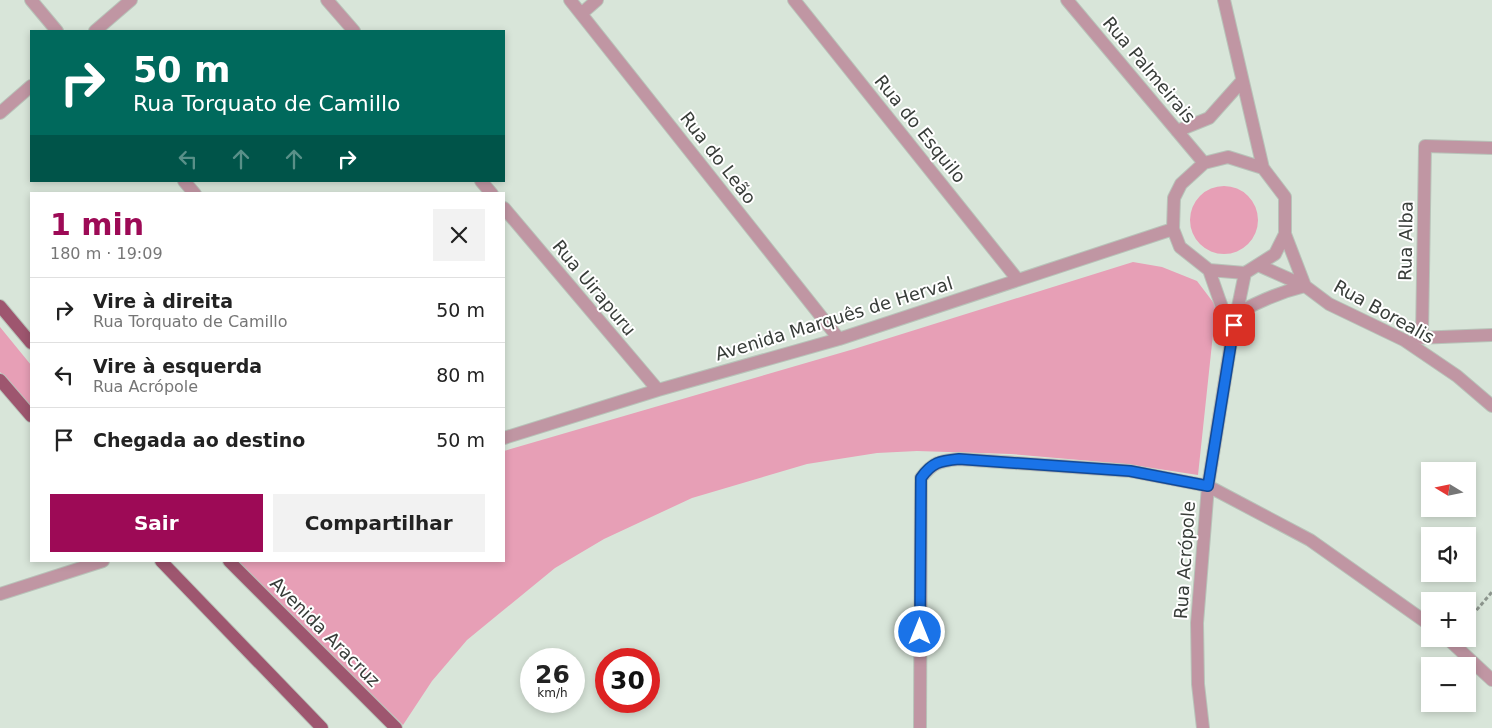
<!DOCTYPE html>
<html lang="pt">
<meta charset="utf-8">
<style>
:root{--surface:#fff;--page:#f2f2f2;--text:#222;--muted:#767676;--line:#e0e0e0;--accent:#9d0a56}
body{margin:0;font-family:"DejaVu Sans",sans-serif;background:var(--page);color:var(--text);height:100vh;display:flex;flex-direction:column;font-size:19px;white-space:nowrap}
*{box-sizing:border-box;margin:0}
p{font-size:16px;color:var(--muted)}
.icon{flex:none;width:28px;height:28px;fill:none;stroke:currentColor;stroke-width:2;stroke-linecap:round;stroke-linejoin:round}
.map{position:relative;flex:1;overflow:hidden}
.details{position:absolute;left:30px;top:192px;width:475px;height:370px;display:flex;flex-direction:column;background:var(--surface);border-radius:0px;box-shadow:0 2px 8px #0003}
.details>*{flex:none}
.guide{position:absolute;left:30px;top:30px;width:475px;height:152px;border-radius:0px;box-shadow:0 2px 8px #0003;background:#00695c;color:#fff;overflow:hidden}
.needle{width:32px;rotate:280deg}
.fabs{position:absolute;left:1421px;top:462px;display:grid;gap:10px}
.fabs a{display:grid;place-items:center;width:55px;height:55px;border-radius:0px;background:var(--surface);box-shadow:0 2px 8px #0003;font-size:25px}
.speed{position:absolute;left:520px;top:648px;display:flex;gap:10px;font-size:25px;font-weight:700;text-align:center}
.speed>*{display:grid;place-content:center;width:65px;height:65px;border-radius:50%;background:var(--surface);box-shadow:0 2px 8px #0003;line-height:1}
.speed small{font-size:12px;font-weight:400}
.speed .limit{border:8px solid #d22;background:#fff;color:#111}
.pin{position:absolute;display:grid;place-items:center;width:42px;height:42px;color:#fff;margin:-21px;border-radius:10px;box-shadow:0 2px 8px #0006}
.me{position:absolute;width:55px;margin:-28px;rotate:0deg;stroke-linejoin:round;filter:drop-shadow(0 0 4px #0008)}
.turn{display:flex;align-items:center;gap:18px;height:105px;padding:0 20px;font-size:22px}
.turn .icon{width:65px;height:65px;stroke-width:2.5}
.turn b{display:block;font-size:35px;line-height:42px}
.lanes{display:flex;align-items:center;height:48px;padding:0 20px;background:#0003;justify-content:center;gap:25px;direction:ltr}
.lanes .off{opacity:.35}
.round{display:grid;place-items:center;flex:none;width:52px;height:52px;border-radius:0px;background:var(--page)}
.head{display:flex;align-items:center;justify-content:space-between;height:85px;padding:0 20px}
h1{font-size:30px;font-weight:600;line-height:38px;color:var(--accent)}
.action{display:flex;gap:10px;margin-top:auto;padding:10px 20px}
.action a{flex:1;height:58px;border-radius:0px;background:var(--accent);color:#fff;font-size:20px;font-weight:600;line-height:58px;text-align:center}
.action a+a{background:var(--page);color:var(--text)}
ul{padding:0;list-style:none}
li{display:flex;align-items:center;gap:15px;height:65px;padding:0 20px;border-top:1px solid var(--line)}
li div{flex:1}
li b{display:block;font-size:19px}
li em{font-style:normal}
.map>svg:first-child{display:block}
.green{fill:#e79fb6}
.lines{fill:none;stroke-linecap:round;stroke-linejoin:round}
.minor-casing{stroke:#b8c3b9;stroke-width:14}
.major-casing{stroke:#b8c3b9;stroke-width:14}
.path{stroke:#8c958d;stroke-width:3;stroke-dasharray:4 2.5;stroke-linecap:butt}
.minor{stroke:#c096a3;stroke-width:12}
.major{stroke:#9e566f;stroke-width:12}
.route-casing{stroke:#114b97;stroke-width:12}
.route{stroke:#1a73e8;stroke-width:9}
.labels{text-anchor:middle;stroke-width:4;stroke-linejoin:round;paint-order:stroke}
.street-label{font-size:18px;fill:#383d39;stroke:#fff}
</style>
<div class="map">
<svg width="1492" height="728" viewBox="0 0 1492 728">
<rect width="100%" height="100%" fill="#d8e5d9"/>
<path class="green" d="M1190 220a34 34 0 1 1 68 0a34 34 0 1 1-68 0Z
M1133 262 1162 267 1197 281 1216 306 1198 475 1126 464 1011 454 917 451 877 453 807 464 692 498 604 539 555 568 467 640 432 681 403 725 234 561H504V451L854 349Z
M0 327 31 365V409L0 372Z"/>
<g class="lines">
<defs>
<path id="minor" d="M31 0 57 31
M327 0 354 31
M570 0 839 339
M794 0 1018 280
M1067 0 1204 163
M1224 0 1263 168
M581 14 597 0
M95 31 131 0
M0 113 31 86
M1177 131 1209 118 1242 81
M1228 157 1263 168 1285 197V234L1275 254 1245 273 1209 270 1180 247 1173 229 1174 198 1181 184 1204 163Z
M184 181 195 194
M481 181 492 194
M504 208 658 390
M1285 234 1305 286
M1258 265 1305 286 1329 304 1404 340 1457 376 1492 406
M1209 270 1232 336
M1236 314C1259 301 1280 292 1305 286
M1422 337 1425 146 1492 148
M1416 338 1492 335
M504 438 658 390 839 339 1173 229
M0 594 103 561
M1448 639 1492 680
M920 728 921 478C933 462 940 461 959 459L1130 471 1208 486 1310 540 1430 625
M1203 728 1198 684 1197 623 1208 486 1232 336 1245 273"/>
<path id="major" d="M0 306 31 343
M0 380 31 416
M161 561 322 728
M229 561 396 728"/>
</defs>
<use href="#minor" class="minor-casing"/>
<use href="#major" class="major-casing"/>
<path class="path" d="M1468 620 1492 592"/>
<use href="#minor" class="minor"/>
<use href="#major" class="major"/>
</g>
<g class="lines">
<defs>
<path id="route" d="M920 632 921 478C932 462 940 461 959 459L1130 471 1208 486 1234 325"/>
</defs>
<use href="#route" class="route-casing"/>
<use href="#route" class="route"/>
</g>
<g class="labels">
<g class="street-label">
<text transform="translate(1149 70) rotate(50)" y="6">Rua Palmeirais</text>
<text transform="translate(920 129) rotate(51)" y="6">Rua do Esquilo</text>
<text transform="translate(718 158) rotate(52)" y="6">Rua do Leão</text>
<text transform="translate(1406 241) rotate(-89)" y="6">Rua Alba</text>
<text transform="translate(594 288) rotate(50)" y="6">Rua Uirapuru</text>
<text transform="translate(1384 312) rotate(29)" y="6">Rua Borealis</text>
<text transform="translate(834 319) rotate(-17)" y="6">Avenida Marquês de Herval</text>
<text transform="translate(1185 560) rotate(-86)" y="6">Rua Acrópole</text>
<text transform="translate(325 632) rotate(45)" y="6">Avenida Aracruz</text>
</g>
</g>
</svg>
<div class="fabs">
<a><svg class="needle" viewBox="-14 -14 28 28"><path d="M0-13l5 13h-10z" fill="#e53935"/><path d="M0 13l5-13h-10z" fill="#767676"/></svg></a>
<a><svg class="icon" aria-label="sound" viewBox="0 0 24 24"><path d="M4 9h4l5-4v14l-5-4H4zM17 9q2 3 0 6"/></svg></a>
<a>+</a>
<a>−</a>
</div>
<div class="speed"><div>26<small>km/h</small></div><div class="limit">30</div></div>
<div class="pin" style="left:1234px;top:325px;background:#d93025"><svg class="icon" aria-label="arrive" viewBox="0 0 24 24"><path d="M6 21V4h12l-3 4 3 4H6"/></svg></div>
<svg class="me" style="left:920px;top:632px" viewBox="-20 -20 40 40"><circle r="17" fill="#1a73e8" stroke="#fff" stroke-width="3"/><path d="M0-11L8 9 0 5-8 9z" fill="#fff"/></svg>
<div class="guide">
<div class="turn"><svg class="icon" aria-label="right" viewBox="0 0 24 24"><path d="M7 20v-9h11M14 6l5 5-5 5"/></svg><div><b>50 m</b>Rua Torquato de Camillo</div></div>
<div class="lanes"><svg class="icon off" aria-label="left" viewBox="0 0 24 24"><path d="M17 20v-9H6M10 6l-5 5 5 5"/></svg><svg class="icon off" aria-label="ahead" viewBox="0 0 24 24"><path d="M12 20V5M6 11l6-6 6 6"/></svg><svg class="icon off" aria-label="ahead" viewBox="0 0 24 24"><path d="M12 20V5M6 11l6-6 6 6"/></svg><svg class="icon" aria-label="right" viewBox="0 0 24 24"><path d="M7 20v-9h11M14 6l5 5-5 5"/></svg></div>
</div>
<section class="details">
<div class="head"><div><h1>1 min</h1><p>180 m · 19:09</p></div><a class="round"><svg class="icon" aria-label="close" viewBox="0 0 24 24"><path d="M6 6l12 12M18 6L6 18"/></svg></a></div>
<ul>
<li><svg class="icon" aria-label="right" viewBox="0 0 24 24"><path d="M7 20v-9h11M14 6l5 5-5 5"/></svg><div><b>Vire à direita</b><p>Rua Torquato de Camillo</p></div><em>50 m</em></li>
<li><svg class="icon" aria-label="left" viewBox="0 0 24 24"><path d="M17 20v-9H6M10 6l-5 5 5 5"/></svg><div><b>Vire à esquerda</b><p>Rua Acrópole</p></div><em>80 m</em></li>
<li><svg class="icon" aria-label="arrive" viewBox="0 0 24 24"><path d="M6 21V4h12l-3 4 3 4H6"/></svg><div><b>Chegada ao destino</b></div><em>50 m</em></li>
</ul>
<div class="action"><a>Sair</a><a>Compartilhar</a></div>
</section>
</div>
